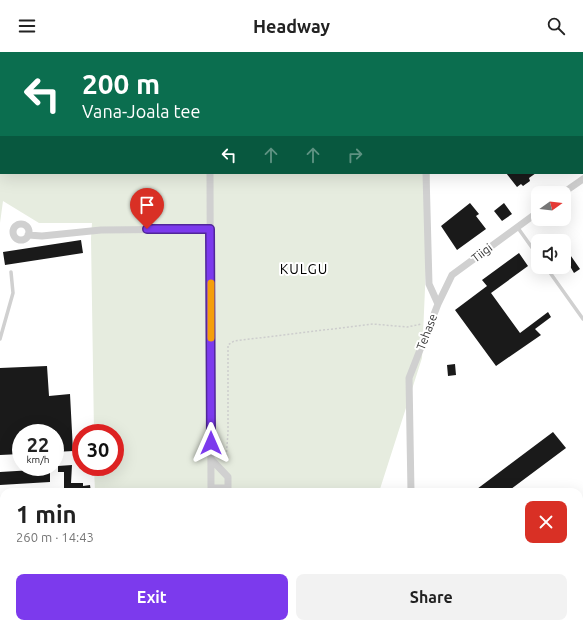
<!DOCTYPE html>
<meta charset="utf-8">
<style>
:root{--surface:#fff;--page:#f2f2f2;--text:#222;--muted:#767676;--accent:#7c3aed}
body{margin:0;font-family:Ubuntu,sans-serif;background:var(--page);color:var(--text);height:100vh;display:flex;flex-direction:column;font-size:15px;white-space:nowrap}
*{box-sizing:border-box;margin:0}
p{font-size:13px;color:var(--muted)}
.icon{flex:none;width:22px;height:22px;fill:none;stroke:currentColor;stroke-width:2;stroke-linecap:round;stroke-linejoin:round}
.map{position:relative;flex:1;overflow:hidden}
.side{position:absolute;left:0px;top:436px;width:583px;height:140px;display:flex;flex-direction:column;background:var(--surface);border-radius:12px 12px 0 0;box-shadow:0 4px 16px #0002}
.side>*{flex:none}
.top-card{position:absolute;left:0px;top:0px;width:583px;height:122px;box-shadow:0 4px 16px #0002;background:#0b6e4f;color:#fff;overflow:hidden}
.needle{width:26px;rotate:75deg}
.buttons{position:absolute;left:531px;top:134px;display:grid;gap:8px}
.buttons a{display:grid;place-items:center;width:40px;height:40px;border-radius:8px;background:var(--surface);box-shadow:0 4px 16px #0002;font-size:20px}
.speed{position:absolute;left:12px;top:372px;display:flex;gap:8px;font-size:20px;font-weight:700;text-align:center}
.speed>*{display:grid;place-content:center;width:52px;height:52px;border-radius:50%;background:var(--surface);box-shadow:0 4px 16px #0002;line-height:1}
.speed small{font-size:10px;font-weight:400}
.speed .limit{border:6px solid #d22;background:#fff;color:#111}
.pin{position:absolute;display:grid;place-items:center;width:34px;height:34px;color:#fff;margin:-41px -17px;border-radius:50% 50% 50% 0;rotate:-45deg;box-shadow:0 0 4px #0007}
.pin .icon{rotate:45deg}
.me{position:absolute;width:44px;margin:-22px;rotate:0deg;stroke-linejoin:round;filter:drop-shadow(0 0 3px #0008)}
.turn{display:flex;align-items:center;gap:14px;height:84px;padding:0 16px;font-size:18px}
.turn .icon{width:52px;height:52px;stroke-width:2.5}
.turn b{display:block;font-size:28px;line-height:34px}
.lanes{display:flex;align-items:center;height:38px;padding:0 16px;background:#0003;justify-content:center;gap:20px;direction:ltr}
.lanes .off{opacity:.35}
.round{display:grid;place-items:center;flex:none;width:42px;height:42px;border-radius:8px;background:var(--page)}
.headline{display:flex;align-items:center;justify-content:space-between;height:68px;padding:0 16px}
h1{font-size:24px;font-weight:700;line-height:30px}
.primary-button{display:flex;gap:8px;margin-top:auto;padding:8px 16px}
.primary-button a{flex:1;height:46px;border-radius:8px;background:var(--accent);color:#fff;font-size:16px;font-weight:700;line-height:46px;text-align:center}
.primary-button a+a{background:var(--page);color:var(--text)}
header{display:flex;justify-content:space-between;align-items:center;height:52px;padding:0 16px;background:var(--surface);font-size:18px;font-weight:700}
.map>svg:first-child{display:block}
.green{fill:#e6ecdf}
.building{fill:#1a1a1a}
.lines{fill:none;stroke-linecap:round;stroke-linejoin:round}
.path{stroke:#cdcdcd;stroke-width:1.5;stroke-dasharray:2 2;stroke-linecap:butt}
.lane{stroke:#d0d0d0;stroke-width:3.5}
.street{stroke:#d0d0d0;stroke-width:7}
.route-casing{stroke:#51269a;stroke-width:10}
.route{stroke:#7c3aed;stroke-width:7}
.slow{stroke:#f59e0b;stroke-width:7}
.labels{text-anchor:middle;stroke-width:4;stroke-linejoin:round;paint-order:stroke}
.street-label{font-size:12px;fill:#333;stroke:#fff}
.quarter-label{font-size:14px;letter-spacing:1px;fill:#000;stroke:#fff}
</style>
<header><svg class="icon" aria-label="menu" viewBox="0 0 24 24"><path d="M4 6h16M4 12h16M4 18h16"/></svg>Headway<svg class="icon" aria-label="search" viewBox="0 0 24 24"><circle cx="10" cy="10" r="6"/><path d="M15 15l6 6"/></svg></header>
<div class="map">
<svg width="583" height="576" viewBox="0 0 583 576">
<rect width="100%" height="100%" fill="#fff"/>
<path class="green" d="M0 0H435L1 1V121H430L422 306 380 437 376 440H95L94 415H115V381H94L91 186 92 171H39L3 149 0 171Z"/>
<path class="building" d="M506 121H536L529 126 530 129 523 134 521 132 517 135Z
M470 151 479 162 476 164 486 177 457 198 441 174Z
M504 151 512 162 502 169 494 159Z
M81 188 83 201 5 213 3 200Z
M564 194 580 217 574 221 564 204Z
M519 201 528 214 491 241 520 281 548 260 551 265 535 277 541 283 496 314 455 258 487 234 482 228Z
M455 312 456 323 448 324 447 313Z
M47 314 49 344 70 342 73 399 55 400V378L42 379V381H21V402L0 403V316Z
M553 380 566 396 507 440H479L477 437Z
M72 413 71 431H83V434L90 433 91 440H64V420H58V414Z
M50 417V430L0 433V420Z"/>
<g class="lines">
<path class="path" d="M15 1V0
M0 101 1 94
M226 408 228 380V293L234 289 373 272 407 275 422 272"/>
<path class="lane" d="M518 176 538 204
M546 215 583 267
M0 287 13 241 11 220
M579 563 583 560
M206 572 207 576
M568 576 569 572"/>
<path class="street" d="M210 0V1
M416 1 417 0
M210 121 211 436H228V425L211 407
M563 141 583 127
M13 180a8 8 0 1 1 16 0a8 8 0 1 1-16 0Z
M28 183 42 184 101 178 210 177
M438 252 452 223 538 160
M411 440 409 326 438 252 429 232 426 121
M411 576V572"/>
</g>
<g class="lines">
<defs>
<path id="route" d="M147 177H210L211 391"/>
</defs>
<use href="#route" class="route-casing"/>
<use href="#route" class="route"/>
<path class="slow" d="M211 231V286"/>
</g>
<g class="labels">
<g class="street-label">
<text transform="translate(482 201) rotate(-37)" y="4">Tiigi</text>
<text transform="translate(427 280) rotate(-69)" y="4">Tehase</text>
</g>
<g class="quarter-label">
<text x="304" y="222">KULGU</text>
</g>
</g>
</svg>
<div class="buttons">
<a><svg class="needle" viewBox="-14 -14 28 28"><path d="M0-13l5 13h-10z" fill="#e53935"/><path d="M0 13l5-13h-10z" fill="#767676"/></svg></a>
<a><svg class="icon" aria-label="sound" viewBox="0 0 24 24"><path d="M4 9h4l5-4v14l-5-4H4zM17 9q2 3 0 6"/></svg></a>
</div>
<div class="speed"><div>22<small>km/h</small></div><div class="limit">30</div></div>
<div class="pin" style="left:147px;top:177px;background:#d93025"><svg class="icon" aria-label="arrive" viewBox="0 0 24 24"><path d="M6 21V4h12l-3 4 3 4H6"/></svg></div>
<svg class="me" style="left:211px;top:391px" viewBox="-20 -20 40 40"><path d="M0-17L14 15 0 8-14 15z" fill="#7c3aed" stroke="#fff" stroke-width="4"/></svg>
<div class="top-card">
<div class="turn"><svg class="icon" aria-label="left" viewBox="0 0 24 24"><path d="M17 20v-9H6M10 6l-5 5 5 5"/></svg><div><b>200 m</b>Vana-Joala tee</div></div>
<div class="lanes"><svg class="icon" aria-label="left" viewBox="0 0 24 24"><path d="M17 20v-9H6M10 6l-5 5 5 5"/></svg><svg class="icon off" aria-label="ahead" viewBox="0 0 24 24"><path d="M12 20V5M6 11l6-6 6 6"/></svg><svg class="icon off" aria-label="ahead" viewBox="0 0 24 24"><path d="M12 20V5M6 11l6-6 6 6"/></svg><svg class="icon off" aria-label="right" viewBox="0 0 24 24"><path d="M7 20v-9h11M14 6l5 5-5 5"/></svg></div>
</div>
<section class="side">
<div class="headline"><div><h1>1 min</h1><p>260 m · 14:43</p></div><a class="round" style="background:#d93025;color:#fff"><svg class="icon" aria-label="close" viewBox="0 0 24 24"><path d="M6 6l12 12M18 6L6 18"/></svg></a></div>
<div class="primary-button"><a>Exit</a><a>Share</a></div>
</section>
</div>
